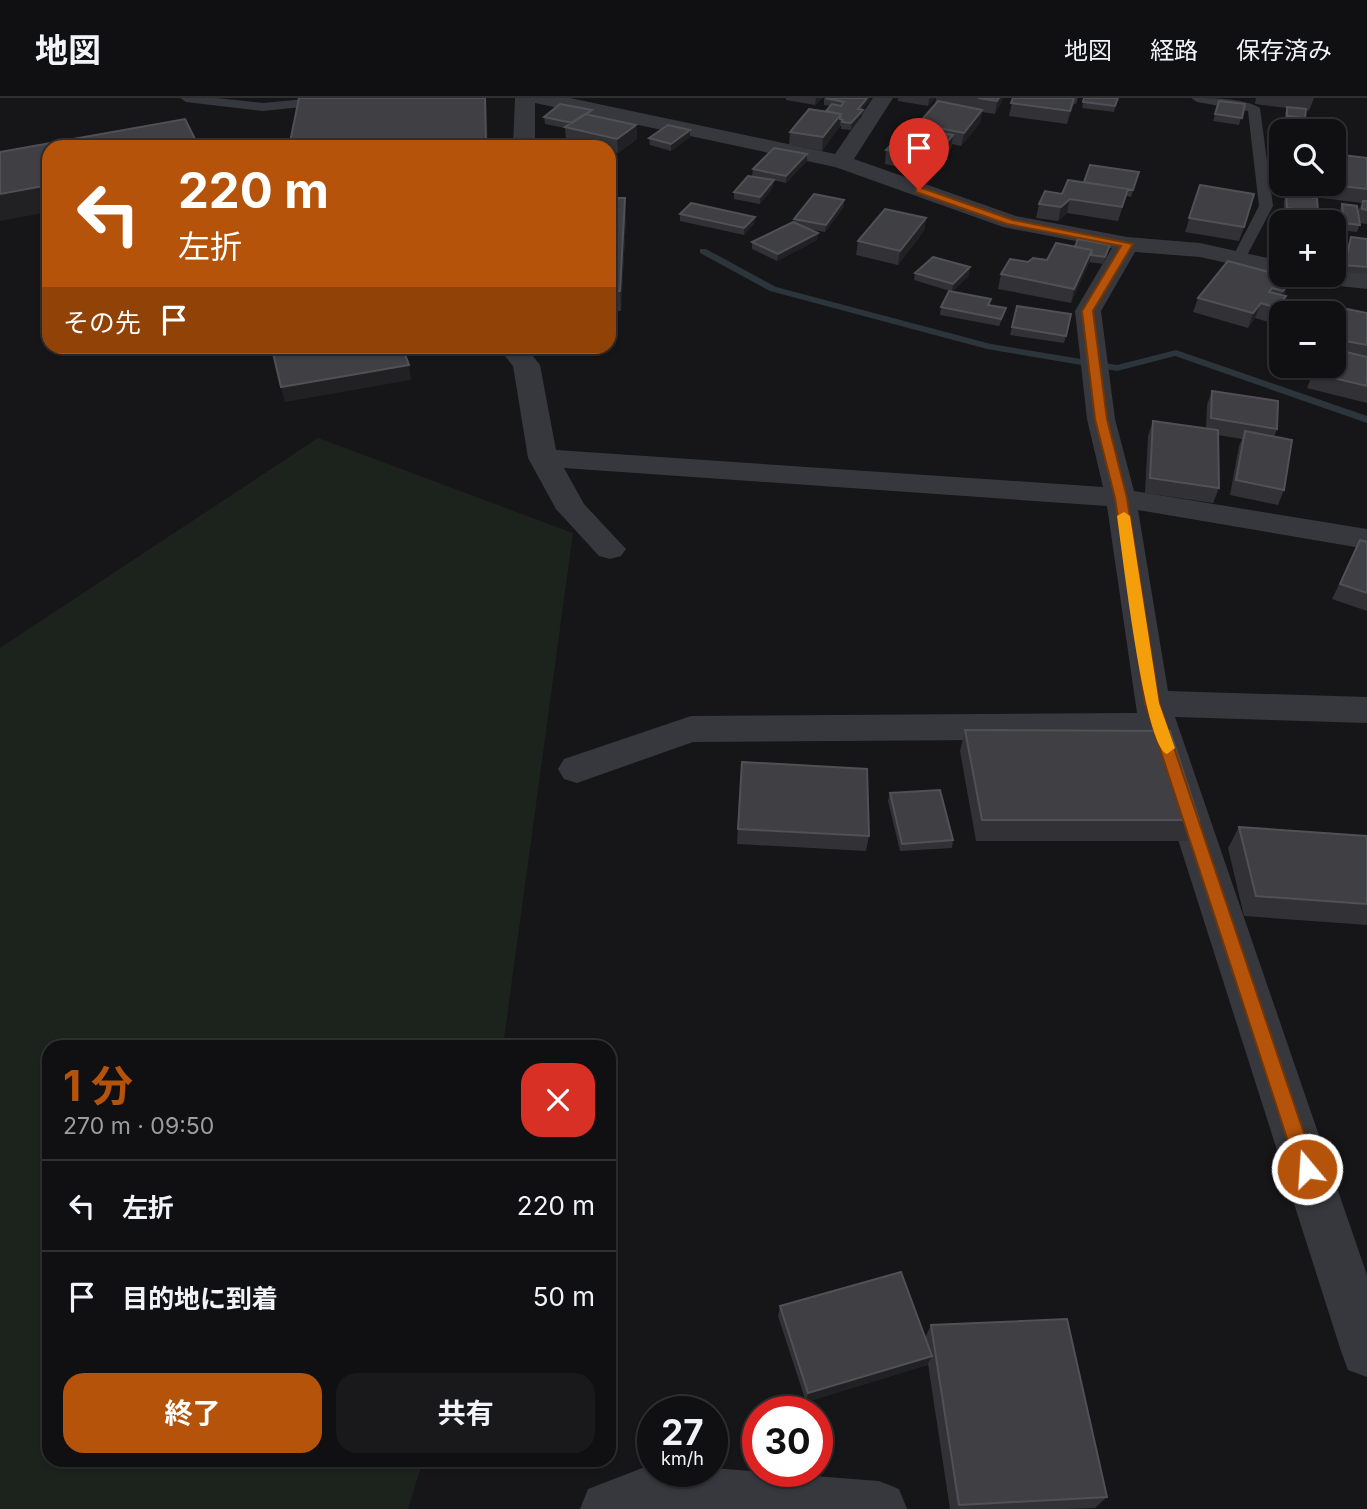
<!DOCTYPE html>
<html lang="ja">
<meta charset="utf-8">
<style>
:root{--surface:#101012;--page:#19191b;--text:#f1f3f6;--muted:#9c9d9f;--line:#303032;--accent:#b45309}
body{margin:0;font-family:Inter,"Noto Sans JP",sans-serif;background:var(--page);color:var(--text);height:100vh;display:flex;flex-direction:column;font-size:26px;white-space:nowrap}
*{box-sizing:border-box;margin:0}
p{font-size:23px;color:var(--muted)}
.icon{flex:none;width:38px;height:38px;fill:none;stroke:currentColor;stroke-width:2;stroke-linecap:round;stroke-linejoin:round}
.map{position:relative;flex:1;overflow:hidden}
.details{position:absolute;left:42px;top:942px;width:574px;height:427px;display:flex;flex-direction:column;background:var(--surface);border-radius:21px;box-shadow:0 2px 5px #0004,0 0 0 2px var(--line)}
.details>*{flex:none}
.banner{position:absolute;left:42px;top:42px;width:574px;height:214px;border-radius:21px;box-shadow:0 2px 5px #0004,0 0 0 2px var(--line);background:#b45309;color:#fff;overflow:hidden}
.fabs{position:absolute;left:1269px;top:21px;display:grid;gap:14px}
.fabs a{display:grid;place-items:center;width:77px;height:77px;border-radius:14px;background:var(--surface);box-shadow:0 2px 5px #0004,0 0 0 2px var(--line);font-size:35px}
.speed{position:absolute;left:637px;top:1298px;display:flex;gap:14px;font-size:35px;font-weight:700;text-align:center}
.speed>*{display:grid;place-content:center;width:91px;height:91px;border-radius:50%;background:var(--surface);box-shadow:0 2px 5px #0004,0 0 0 2px var(--line);line-height:1}
.speed small{font-size:18px;font-weight:400}
.speed .limit{border:10px solid #d22;background:#fff;color:#111}
.pin{position:absolute;display:grid;place-items:center;width:60px;height:60px;color:#fff;margin:-72px -30px;border-radius:50% 50% 50% 0;rotate:-45deg;box-shadow:0 0 7px #0007}
.pin .icon{rotate:45deg}
.me{position:absolute;width:77px;margin:-38px;rotate:342deg;stroke-linejoin:round;filter:drop-shadow(0 0 5px #0008)}
.turn{display:flex;align-items:center;gap:24px;height:147px;padding:0 21px;font-size:32px}
.turn .icon{width:91px;height:91px;stroke-width:2.5}
.turn b{display:block;font-size:49px;line-height:60px}
.then{display:flex;align-items:center;height:66px;padding:0 21px;background:#0003;gap:14px;font-size:26px}
.round{display:grid;place-items:center;flex:none;width:74px;height:74px;border-radius:21px;background:var(--page)}
.headline{display:flex;align-items:center;justify-content:space-between;height:119px;padding:0 21px}
h1{font-size:42px;font-weight:700;line-height:52px;color:var(--accent)}
.cta{display:flex;gap:14px;margin-top:auto;padding:14px 21px}
.cta a{flex:1;height:80px;border-radius:21px;background:var(--accent);color:#fff;font-size:28px;font-weight:700;line-height:80px;text-align:center}
.cta a+a{background:var(--page);color:var(--text)}
ul{padding:0;list-style:none}
li{display:flex;align-items:center;gap:21px;height:91px;padding:0 21px;border-top:2px solid var(--line)}
li div{flex:1}
li b{display:block;font-size:26px}
li em{font-style:normal}
header{display:flex;align-items:center;gap:42px;box-sizing:border-box;height:98px;padding:0 35px;background:var(--surface);border-bottom:2px solid var(--line)}
header strong{font-size:33px}
nav{display:flex;gap:38px;margin-inline-start:auto;font-size:24px}
.map>svg:first-child{display:block}
.green{fill:#1c231d}
.lines{fill:none;stroke-linecap:round;stroke-linejoin:round}
.stream{fill:#2c353c;fill-rule:evenodd}
.service{fill:#37383d;fill-rule:evenodd}
.minor{fill:#37383d;fill-rule:evenodd}
.wall{fill:#323236}
.shaded-wall{fill:#212124}
.building{fill:#3f3f44;stroke:#4f5156;stroke-width:2}
.route{fill:#b45309;stroke:#753606;stroke-width:2}
.slow{fill:#f59e0b}
</style>
<header>
<strong>地図</strong>
<nav><a>地図</a><a>経路</a><a>保存済み</a></nav>
</header>
<div class="map">
<svg width="1367" height="1411" viewBox="0 0 1367 1411">
<rect width="100%" height="100%" fill="#161618"/>
<path class="green" d="M318 340 573 435 503 948H49V1362H423L408 1411H0V550Z"/>
<g class="lines">
<path class="stream" d="M700 151H706L776 189 991 246 1117 267 1176 252 1367 318V325L1175 258 1117 273 987 251 770 193 700 155Z"/>
<path class="service" d="M180 0H217L263 5 316 0H358L352 4 263 13 186 4Z
M1191 0C1211 0 1244 0 1260 10L1273 108 1244 163 1239 164 1232 160 1259 108 1248 13 1197 4Z"/>
<path class="minor" d="M515 0H570L835 56 873 0H893L854 61 1016 118 1127 139 1200 145 1281 163V177H1284H1281L1200 159 1135 154 1101 213 1115 321 1134 393 1367 431V451L1138 412 1168 593 1367 599V625L1175 619 1367 1177V1279L1348 1272 1341 1253 1146 641 693 644 577 685 564 681 558 671 564 661 691 618 1137 615 1107 408 564 370 584 406 626 451 621 458 610 461 599 458 556 411 528 360 513 268 497 248H525L540 267 556 352 1103 389 1087 321 1075 213 1112 150 1003 129 835 69 535 5V49H513Z
M1334 172 1367 175V191L1312 185 1303 182 1299 177H1334Z
M653 1366V1374H712V1370L879 1383 899 1391 907 1411H580L588 1391Z"/>
</g>
<path class="wall" d="M786 0H822L815 7 786 2Z
M898 0H935L928 8 898 3Z
M936 0H1003L995 16 982 14 980 25 961 48 952 46 951 51 931 75 885 66 886 52 917 30 918 26 935 6Z
M1013 0H1078L1076 6H1074L1067 26 1009 18Z
M1084 0H1118L1114 14 1082 10Z
M1256 0H1314L1309 13 1306 12 1305 20 1303 27 1285 25V15L1287 10 1255 6Z
M824 1 870 2 862 11V18L851 32 841 31V28H840L822 53 789 47 790 34 826 13 830 8 824 7Z
M1219 3 1245 6 1239 27 1213 23Z
M592 17 636 27 637 41 618 55 609 53V49H593L566 42 565 30 545 26 544 19Z
M1271 37 1281 38V56L1267 54Z
M690 39 671 53 650 47 649 40Z
M1367 60V126L1360 125 1357 134 1341 132 1339 114 1342 106 1358 113 1362 105 1314 99V86H1334Z
M807 63 786 85 773 82V89L760 106 734 101V94L752 78 753 71Z
M1139 74 1131 99 1126 98 1118 123 1067 115 1058 123 1036 120 1039 106 1084 84Z
M1200 87 1244 129 1239 143 1185 134Z
M1286 96 1318 114 1315 121 1284 117V103Z
M609 100 626 120 621 213H609Z
M844 102V109L825 134 808 131 818 135 817 142 777 163 752 151V144L794 124V121Z
M680 116 755 119 754 126 744 137 680 123Z
M926 120 924 133 898 167 856 157 858 143Z
M1334 125 1339 160 1334 173Z
M1281 127V167H1279V133Z
M1351 139 1367 141V176L1342 174 1348 146Z
M1110 147 1103 166 1089 164 1071 205 998 191 1001 176 1028 164 1047 162 1075 149Z
M915 175 969 177 952 194 991 201 990 207 1006 210 1004 217 999 228 940 217 941 209 950 193 914 182Z
M1291 180 1284 198 1280 213 1272 225 1255 220 1248 230 1193 214 1198 200Z
M1017 208 1071 216 1064 245 1010 237Z
M1337 209 1367 215V305L1307 290 1316 268H1334V217Z
M1281 224V236L1276 235Z
M1212 293 1277 331 1274 339 1284 392 1278 407 1230 397 1239 348 1242 341 1218 337 1219 390 1213 405 1145 395 1148 338 1153 323 1206 330 1207 307Z
M1360 442 1367 444V513L1332 501Z
M965 632 1199 722 1189 743H976L960 653Z
M742 664 869 738 866 753 737 746Z
M890 695 953 742 952 750 900 753 888 703Z
M1239 729 1367 738V827L1244 818 1228 750Z
M780 1208 925 1240 931 1227 1107 1399 1095 1410 1066 1411H950L928 1266 927 1267 806 1304 778 1218Z"/>
<path class="shaded-wall" d="M485 0H486L487 14 488 49H486Z
M816 0H822L815 7 816 1Z
M867 0H870V2L857 17 858 11Z
M930 0H935L928 8 929 1Z
M999 0H1003L995 16 997 3Z
M1074 0 1073 8 1067 26 1070 13Z
M863 12 862 18 851 32V25Z
M982 12 980 25 961 48 964 35Z
M841 16 840 29 822 53 823 39Z
M636 27 637 41 618 55 617 41Z
M690 32V39L671 53V46Z
M953 37 951 51 931 75 933 62Z
M807 56V63L786 85V78Z
M774 82 773 89 760 106V99Z
M49 87V114L0 123V96Z
M625 100 626 120 621 213 620 193Z
M1070 101 1067 115 1058 123 1061 109Z
M844 102V109L825 134 826 127Z
M755 119 754 126 744 137V130Z
M926 120 924 133 898 167 900 153Z
M818 135 817 142 777 163 778 156Z
M1092 152 1089 166 1071 205 1074 191Z
M970 169 969 177 952 194 953 186Z
M1291 180 1286 194 1277 207 1283 193Z
M1286 198 1280 213 1272 225 1277 210Z
M1261 205 1255 220 1248 230 1253 215Z
M409 267 411 282 285 304 281 289Z
M932 1258 927 1267 806 1304 808 1295Z"/>
<path class="building" d="M299 0H485L486 49H289Z
M825 0H867L858 11 863 12 851 25 842 24 843 22 840 21 841 16 826 13 832 6 841 8 844 4Z
M978 0H999L997 3Z
M1013 0H1074L1070 13 1011 5Z
M1084 0H1118L1115 8 1083 4Z
M938 3 982 12 964 35 918 26Z
M1219 3 1245 6 1242 20 1215 16Z
M560 6 592 12 572 25 544 19Z
M1287 9 1306 11 1305 20 1287 18Z
M809 11 841 16 823 39 790 34Z
M585 16 636 27 617 41 565 29Z
M185 21 199 49H49V87L0 96V54Z
M668 27 690 32 671 46 649 40Z
M908 29 953 37 933 62 886 52Z
M1271 37 1281 38V49L1269 47Z
M774 50 807 56 786 78 753 71Z
M1334 56 1367 60V91L1325 86H1334Z
M1090 67 1139 74 1133 92 1084 84Z
M748 78 774 82 760 99 734 94Z
M1068 82 1128 91 1122 109 1070 101 1061 109 1039 106 1045 93 1062 96Z
M1200 87 1254 96 1244 129 1189 120Z
M814 96 844 102 826 127 794 121Z
M1286 96 1317 100 1318 114 1287 110Z
M609 100H625L620 193H609Z
M1363 103H1367V112L1362 111Z
M691 105 755 119 744 130 680 116Z
M1342 106 1357 108 1360 127 1344 125Z
M885 111 926 120 900 153 858 143Z
M1284 119 1325 124H1284Z
M793 124 818 135 778 156 752 144Z
M1334 125 1336 126 1339 160 1334 159Z
M1351 139 1367 141V169L1345 167Z
M1078 141 1110 147 1105 159 1091 157 1092 152 1075 149Z
M1056 145 1092 152 1074 191 1001 176 1010 161 1028 164 1033 160 1047 162Z
M933 159 970 169 953 186 915 175Z
M1228 163 1291 180 1283 193 1272 190 1269 194 1286 198 1277 210 1261 205 1253 215 1198 200Z
M949 193 991 201 988 207 1006 210 1001 221 941 209Z
M1017 208 1071 216 1066 238 1012 229Z
M1337 209 1367 215V247L1334 241V229Z
M1287 211 1305 215H1285Z
M310 248H402L409 267 281 289 273 255Z
M1334 251 1367 259V288L1313 275 1316 268H1334Z
M1212 293 1278 303 1277 331 1211 320Z
M1153 323 1218 332 1219 390 1150 380Z
M1245 333 1292 342 1284 392 1236 382Z
M1360 442 1367 444V495L1340 486Z
M965 632 1170 633 1199 722H982Z
M742 664 867 671 869 738 738 731Z
M940 692 953 742 902 746 890 695Z
M1239 729 1367 738V806L1256 798Z
M901 1174 932 1258 808 1295 780 1208Z
M1067 1221 1107 1399 959 1407 931 1227Z"/>
<path class="route" d="M919 89 1013 122 1133 146 1093 213 1107 321 1127 400 1159 605 1316 1071 1314 1078 1307 1080 1300 1078 1297 1071 1145 605 1115 400 1095 321 1082 213 1121 148 1007 126 916 94V90Z"/>
<path class="slow" d="M1124 414 1130 418 1159 605 1175 650 1167 656C1144 649 1122 451 1117 418Z"/>
</svg>
<div class="fabs">
<a><svg class="icon" aria-label="search" viewBox="0 0 24 24"><circle cx="10" cy="10" r="6"/><path d="M15 15l6 6"/></svg></a>
<a>+</a>
<a>−</a>
</div>
<div class="speed"><div>27<small>km/h</small></div><div class="limit">30</div></div>
<div class="pin" style="left:919px;top:92px;background:#d93025"><svg class="icon" aria-label="arrive" viewBox="0 0 24 24"><path d="M6 21V4h12l-3 4 3 4H6"/></svg></div>
<svg class="me" style="left:1307px;top:1071px" viewBox="-20 -20 40 40"><circle r="17" fill="#b45309" stroke="#fff" stroke-width="3"/><path d="M0-11L8 9 0 5-8 9z" fill="#fff"/></svg>
<div class="banner">
<div class="turn"><svg class="icon" aria-label="left" viewBox="0 0 24 24"><path d="M17 20v-9H6M10 6l-5 5 5 5"/></svg><div><b>220 m</b>左折</div></div>
<div class="then">その先<svg class="icon" aria-label="arrive" viewBox="0 0 24 24"><path d="M6 21V4h12l-3 4 3 4H6"/></svg></div>
</div>
<section class="details">
<div class="headline"><div><h1>1 分</h1><p>270 m · 09:50</p></div><a class="round" style="background:#d93025;color:#fff"><svg class="icon" aria-label="close" viewBox="0 0 24 24"><path d="M6 6l12 12M18 6L6 18"/></svg></a></div>
<ul>
<li><svg class="icon" aria-label="left" viewBox="0 0 24 24"><path d="M17 20v-9H6M10 6l-5 5 5 5"/></svg><div><b>左折</b></div><em>220 m</em></li>
<li><svg class="icon" aria-label="arrive" viewBox="0 0 24 24"><path d="M6 21V4h12l-3 4 3 4H6"/></svg><div><b>目的地に到着</b></div><em>50 m</em></li>
</ul>
<div class="cta"><a>終了</a><a>共有</a></div>
</section>
</div>
